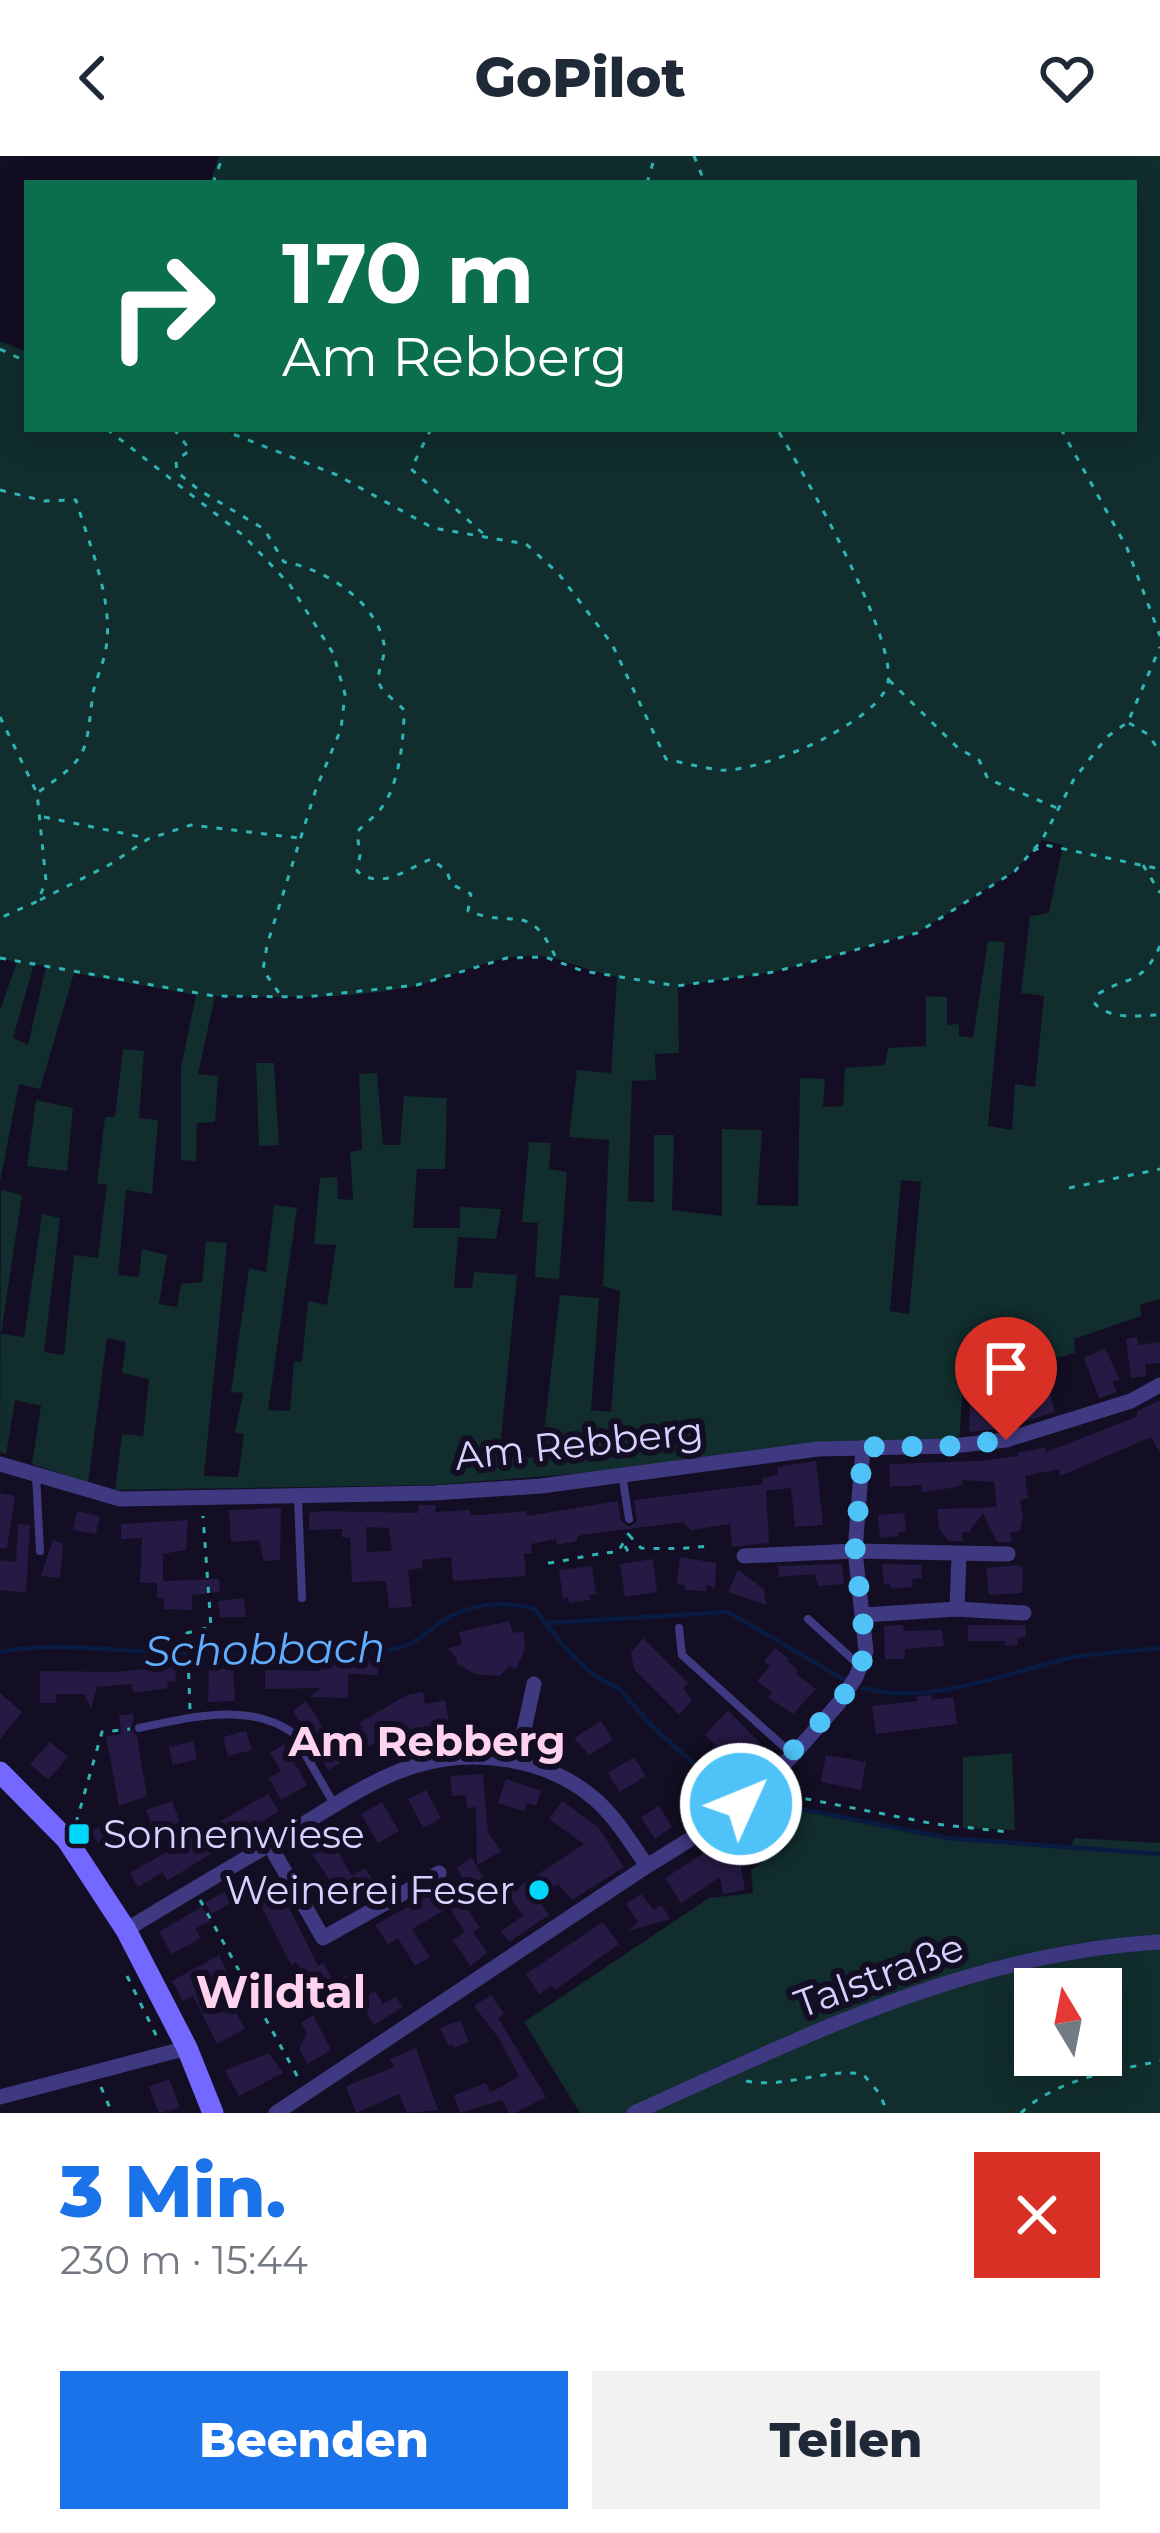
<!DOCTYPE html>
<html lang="de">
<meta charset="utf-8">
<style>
:root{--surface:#fff;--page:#f2f2f3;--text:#1f2937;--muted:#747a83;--accent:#1a73e8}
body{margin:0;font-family:Montserrat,sans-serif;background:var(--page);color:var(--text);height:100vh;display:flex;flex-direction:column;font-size:45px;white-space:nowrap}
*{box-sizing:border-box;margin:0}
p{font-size:39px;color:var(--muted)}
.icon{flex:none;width:66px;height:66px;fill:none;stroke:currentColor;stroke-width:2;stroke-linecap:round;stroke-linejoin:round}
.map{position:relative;height:1957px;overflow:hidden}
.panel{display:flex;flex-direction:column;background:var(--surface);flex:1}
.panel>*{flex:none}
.guide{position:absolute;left:24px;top:24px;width:1113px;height:252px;border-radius:0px;box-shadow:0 6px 30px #0003;background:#0b6e4f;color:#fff;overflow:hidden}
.needle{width:78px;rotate:350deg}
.controls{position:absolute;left:1014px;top:1812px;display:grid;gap:24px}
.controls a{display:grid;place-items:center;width:108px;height:108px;border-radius:0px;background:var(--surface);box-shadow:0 6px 30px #0003;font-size:60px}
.pin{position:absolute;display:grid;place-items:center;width:102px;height:102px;color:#fff;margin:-123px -51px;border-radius:50% 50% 50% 0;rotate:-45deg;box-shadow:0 0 12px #0007}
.pin .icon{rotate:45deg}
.me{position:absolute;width:132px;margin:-66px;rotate:46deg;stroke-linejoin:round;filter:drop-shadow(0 0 9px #0008)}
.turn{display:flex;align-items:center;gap:42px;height:252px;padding:0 60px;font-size:54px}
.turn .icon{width:156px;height:156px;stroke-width:2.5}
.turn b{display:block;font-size:84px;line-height:102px}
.round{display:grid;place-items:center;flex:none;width:126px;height:126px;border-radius:0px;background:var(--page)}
.head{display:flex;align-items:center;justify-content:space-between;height:204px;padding:0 60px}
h1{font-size:72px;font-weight:800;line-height:90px;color:var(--accent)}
.button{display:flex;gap:24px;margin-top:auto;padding:24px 60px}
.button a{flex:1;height:138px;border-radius:0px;background:var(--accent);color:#fff;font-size:48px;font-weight:800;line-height:138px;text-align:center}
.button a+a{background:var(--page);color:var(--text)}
header{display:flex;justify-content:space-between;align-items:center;height:156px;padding:0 60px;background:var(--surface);font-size:54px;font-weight:800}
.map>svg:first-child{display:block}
.green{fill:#112d2d;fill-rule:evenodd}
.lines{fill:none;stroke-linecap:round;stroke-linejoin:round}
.stream{stroke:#0a1b41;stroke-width:4.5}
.building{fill:#251a44;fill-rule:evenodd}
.path{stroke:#2fb5b3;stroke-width:3;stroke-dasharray:6 9;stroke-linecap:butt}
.lane{stroke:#3f3982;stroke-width:8}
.street{stroke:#3f3982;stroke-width:15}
.secondary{stroke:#7368ff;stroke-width:21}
.route{stroke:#4fc3f7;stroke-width:21;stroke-dasharray:0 37.8}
.poi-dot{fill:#01d6fb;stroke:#130e23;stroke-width:4.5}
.labels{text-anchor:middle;stroke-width:12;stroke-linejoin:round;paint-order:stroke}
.street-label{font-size:39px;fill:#d8d0ff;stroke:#130e23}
.poi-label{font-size:39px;fill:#d8d0ff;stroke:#130e23;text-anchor:start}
.water-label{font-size:42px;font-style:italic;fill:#5fadff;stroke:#130e23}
.neighbourhood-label{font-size:42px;font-weight:bold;fill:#ffd2ed;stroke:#130e23}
.quarter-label{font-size:45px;font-weight:bold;fill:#ffd2ed;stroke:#130e23}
</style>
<header><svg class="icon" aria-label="back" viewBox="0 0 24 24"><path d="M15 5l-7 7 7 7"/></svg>GoPilot<svg class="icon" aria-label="heart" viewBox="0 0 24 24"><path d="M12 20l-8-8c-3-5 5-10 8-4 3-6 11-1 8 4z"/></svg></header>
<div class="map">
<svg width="1160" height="1957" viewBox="0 0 1160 1957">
<rect width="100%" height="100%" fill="#130e23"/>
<path class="green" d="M219 0H1160V1143L1140 1149 1141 1160 1074 1183 1075 1197 1056 1202 965 1203 959 1287 435 1329 115 1334 122 1278 143 1280 149 1223 122 1217 126 1186 107 1182 88 1327 32 1308 41 1250 15 1244 6 1298 0 1296 1 1034 22 1039 1 1178 24 1181 42 1058 60 1062 44 1196 64 1199 74 1099 98 1102 107 1028H97L105 961H115L123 893 144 895 139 962 158 964 152 1038 126 1034 118 1119 139 1121 142 1093 167 1099 159 1148 177 1151 181 1128 202 1126 206 1085 227 1087 204 1320 238 1321 244 1278 235 1277 243 1237 231 1236 249 1112 266 1116 274 1049 297 1052 268 1254 290 1255 294 1205 302 1206 308 1145 327 1149 336 1089 314 1088 320 1022 337 1021 338 1043 353 1044 350 996 362 994 359 918 377 917 383 989H400L404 940 447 942 445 1013H417L413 1072H460V1051L501 1053 496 1083 458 1081 454 1132H472L474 1116 517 1119 499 1303 541 1301 560 1139 599 1142 591 1254 611 1256 620 1135 603 1130 609 984 569 981 577 914 611 917 617 821C593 816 568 805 546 801 503 794 460 819 419 829 356 844 280 841 215 840L198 918 218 920 215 966 197 967 196 1005 181 1004V912L196 839 74 817 40 933 19 928 0 1026V854L17 806 2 803 0 806V185L27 196V273H1134V27H210ZM1042 684 1063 689 1049 757 1030 760 1021 837 1044 840 1035 931 1015 928 1012 974 988 970 1005 786 988 785 973 882 959 880V868L947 869V841L926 840V890L888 892 885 909 845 912 843 950 823 951 825 923 800 922 798 1050 757 1049 762 974 722 973V1060L672 1054 674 979H654V1046L628 1045 632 925 656 924 655 898 679 897 678 830 774 816 917 777 1015 715ZM34 808 46 811 28 889 13 882ZM901 1024 921 1026 909 1158 890 1155Z
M256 907H274L279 989 259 990Z
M36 944 73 952 67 1015 27 1010Z
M529 986 551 987 549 1013 567 1016 559 1123 535 1121 538 1067 522 1066Z
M1012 1597 1015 1674 963 1672V1601Z
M760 1646 947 1682 1071 1691 1074 1682 1160 1687V1957H580L524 1866 709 1742 753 1737 751 1714 768 1702 739 1663ZM1035 1833H1101V1899H1035Z"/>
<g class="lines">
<path class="stream" d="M546 1467 728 1456 845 1524
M0 1496C44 1487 92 1492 137 1495 218 1499 303 1506 384 1495 409 1492 420 1482 440 1467 467 1447 504 1444 535 1453 553 1477 568 1498 592 1517 601 1525 616 1528 623 1537 649 1570 706 1624 746 1640
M863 1532C929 1550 1002 1518 1066 1503 1096 1496 1129 1496 1160 1492
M756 1644 947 1682 1160 1698"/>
</g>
<path class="building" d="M1137 1181 1138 1189 1160 1186V1207L1145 1208 1146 1220 1131 1222 1126 1183Z
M1105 1192 1120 1224 1112 1225 1117 1236 1099 1242 1084 1202Z
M1040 1202 1055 1256 1020 1267 1013 1244 1034 1238 1031 1204Z
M980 1222 997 1224 995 1273 969 1276 970 1249H978Z
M1160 1244V1297L1151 1281 1060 1320 1059 1313 1025 1320 1028 1342 1020 1344 1023 1360 1020 1375 1010 1376 1012 1386H997L983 1357 969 1376 962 1377 963 1385H949L939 1373 937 1353 997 1351 994 1326 962 1324 963 1328 951 1332 922 1336V1329L890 1331 889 1308 980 1305 1018 1300V1297L1045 1291 1046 1296 1136 1261 1138 1255Z
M816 1305 823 1369 795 1371 791 1332 766 1335 769 1387 732 1391 730 1368 691 1374 683 1366 582 1379 577 1381V1385L557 1389 556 1383 531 1388 532 1397H524L526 1420 453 1425 451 1401 422 1404 423 1412 408 1414 412 1451 389 1452 386 1425 352 1426 350 1382 342 1381V1373L309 1374V1357L321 1355 418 1357 419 1349H436L435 1356 470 1354V1359H480L526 1355 527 1360 618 1345 621 1365 629 1371 637 1365 634 1344 763 1328 762 1322 778 1319 777 1311ZM366 1371 389 1372 392 1395 367 1396Z
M0 1337 15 1340 7 1392H0Z
M281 1352 280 1404 264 1405 259 1384 231 1386 229 1354Z
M77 1355 100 1360 96 1378 73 1374Z
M904 1357 906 1375 898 1376V1380L880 1382 878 1359Z
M188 1364 186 1394 163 1398V1425L219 1423 220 1436 192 1439V1454L164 1453V1442H157V1427H140L142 1382 121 1383V1368Z
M18 1368 30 1369 26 1437 0 1434V1404L16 1406Z
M53 1384 63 1388 60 1422 41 1420Z
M680 1401 716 1407 715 1432 707 1429 706 1435 685 1434V1429L677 1428Z
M653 1403 657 1436 625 1441 620 1408Z
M842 1408 844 1428 818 1430 815 1418 779 1421 778 1410Z
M882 1408 921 1409 922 1422 912 1423 913 1431 891 1433 890 1428H884Z
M1019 1409 1023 1412 1022 1437 989 1439 986 1412Z
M592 1410 596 1438 589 1439 590 1444 569 1447 568 1441 563 1442 559 1414Z
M738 1414 764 1433 766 1449 728 1436Z
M244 1442 246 1461H220L218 1445Z
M509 1465 513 1477 524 1475 525 1493 516 1513 510 1510 499 1520 475 1518 457 1508V1503L448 1492 462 1489 459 1476Z
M903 1469 904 1475 942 1474 944 1490 905 1493 904 1503H885L884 1470Z
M968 1469H1025L1026 1481 1017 1482 1018 1489 1005 1490V1485H968Z
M643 1482 688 1527 683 1532 692 1544 679 1559 634 1513 631 1497Z
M775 1492 789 1503 787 1505 798 1514 796 1517 816 1533 793 1558 768 1541 772 1536 757 1525 770 1510 764 1505Z
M321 1504H378V1519L348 1518V1542L310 1541 321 1532 265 1533V1514L321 1515Z
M175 1510 176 1525 167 1526 168 1532 133 1537 132 1528 97 1531 91 1553 84 1538H56V1547H40V1515L116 1516Z
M233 1512 235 1545 208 1546 209 1513Z
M423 1536 425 1548 445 1544 449 1566 403 1575 391 1582 389 1578 328 1614 318 1597 321 1596 293 1555 306 1545 334 1589 362 1572 359 1567 407 1539Z
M0 1537 22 1556 0 1583Z
M931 1539 932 1544 953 1541 957 1568 876 1578 872 1550 917 1545 916 1541Z
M728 1554 760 1587 738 1616 712 1593 716 1589 705 1579Z
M134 1558 131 1573 137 1580 147 1640 119 1650 106 1580 121 1578 119 1559Z
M601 1565 613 1584 589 1599 574 1582Z
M246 1575 252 1594 228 1600 223 1581Z
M193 1585 197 1603 173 1609 169 1591Z
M50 1586 68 1601 48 1624 30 1608Z
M284 1588 307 1629 281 1644 269 1622 281 1615 270 1597Z
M826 1599 866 1606 861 1634 821 1626Z
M634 1601 646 1620 620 1636 608 1617Z
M483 1618 488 1677 502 1695 477 1709 476 1651 467 1652 466 1639 452 1640 450 1620Z
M506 1623 541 1635 536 1650 527 1647 524 1655 498 1647Z
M426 1634 441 1662 423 1672 408 1643Z
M268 1638 279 1655 167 1725 163 1716 138 1731 130 1717Z
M172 1645 181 1669 155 1678 146 1654Z
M562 1645 598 1671 624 1711 572 1744 558 1728 537 1741 549 1759 509 1786 501 1775 523 1760 508 1738 584 1688 549 1663Z
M382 1646 399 1675 378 1687 361 1658Z
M659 1650 672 1671 655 1683 641 1661Z
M112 1662 124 1680 105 1696 91 1676Z
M327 1677 352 1720 365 1712 377 1732 347 1750 306 1689Z
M743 1687 754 1703 741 1712 745 1734 723 1738 720 1721 681 1747 665 1722 715 1690 721 1701Z
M472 1702 487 1728 469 1738 457 1711Z
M245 1724 252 1735 212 1758 205 1747Z
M277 1728 318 1810 323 1807 334 1826 346 1819 353 1832 341 1839 335 1828 319 1839 296 1806 291 1809 256 1740Z
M434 1736 445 1754 412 1773 430 1801 415 1810 398 1782 388 1788 375 1769Z
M641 1738 654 1754 661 1749 671 1763 628 1775 638 1766 626 1748Z
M461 1744 480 1772 473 1776 487 1797 470 1810 453 1784 465 1776 449 1751Z
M202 1751 210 1765 195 1773 201 1782 172 1798 159 1776Z
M603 1766 619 1788 555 1834 552 1830 539 1838 526 1818Z
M219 1799 229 1820 205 1831 221 1857 233 1850 245 1873 217 1888 193 1840 183 1845 172 1825Z
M375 1835 383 1848 396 1841 403 1851 374 1869 359 1845Z
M491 1839 504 1858 498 1862 546 1941 515 1957H509L502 1944 460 1957 454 1939 486 1927 490 1937 519 1920 498 1881 474 1850Z
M313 1859 331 1894 308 1908 299 1893 307 1877 301 1867Z
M460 1864 469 1886 453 1892 452 1888 448 1890 440 1872Z
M416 1892 438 1954 407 1957 399 1938 356 1957 346 1930 394 1911 390 1903Z
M269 1897 283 1917 239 1940 225 1914Z
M169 1923 180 1952 159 1957 149 1931Z"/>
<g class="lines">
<path class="path" d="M694 0 705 27
M213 27 223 0
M647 27 655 0
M0 193 27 206
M107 273 244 380 290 429 333 497 345 538 341 573 316 633 267 789 263 814 279 837
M174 273 190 294 176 305 177 316 199 334 264 373 284 406C324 412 376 445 384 488 387 505 371 520 383 534 389 541 398 547 404 554 404 583 399 634 378 656 372 663 364 668 357 676L360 699 357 715C380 735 407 713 431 703L447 715 451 728 471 738 468 755C516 774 529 743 557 804
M220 273 337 319 433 372 526 388 558 417 612 488 666 603C684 607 703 612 721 614 747 616 804 594 827 581 846 570 883 550 888 526 896 480 804 317 777 273
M431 273 411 313 488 382
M1061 273 1127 392 1160 480
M0 334 44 345 76 344C89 389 114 444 106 492 104 507 96 522 93 537 85 600 90 600 37 637L46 725 38 745 0 762
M889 524 958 592 979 604 988 623 1057 652
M0 561 36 635
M1129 567 1149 579 1160 597
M44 661 146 682
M1033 695 1045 689 1160 713
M1143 709 1160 737
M40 744 109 709 148 683 191 669 299 682
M1160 790C1141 831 1128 819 1098 838L1095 848C1113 865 1137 859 1160 859
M0 802 214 840 305 841 417 829 507 802 545 801 583 815 677 830 774 816 917 777 1015 715 1042 684 1074 623 1107 581 1128 566 1160 491
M1069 1032 1160 1013
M629 1379 641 1392C664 1393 684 1393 708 1390
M625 1390 632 1403
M548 1407C573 1404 593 1397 618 1396L629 1377
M190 1553 187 1477 211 1471 203 1360
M776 1637 935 1668 1008 1676
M76 1667 102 1576 130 1573
M200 1744 300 1925
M127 1820 157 1881
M746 1925C785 1933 824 1912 863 1918L879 1937 888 1957
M101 1931 112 1957
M1021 1957C1056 1923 1113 1915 1160 1905"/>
<path class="lane" d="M622 1318 629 1363
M36 1319 40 1395
M298 1342 302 1442
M808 1463 860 1510
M679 1472 682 1499 793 1599
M139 1572C187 1562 249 1545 293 1577L334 1648"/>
<path class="street" d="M0 1308 120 1343 434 1337 541 1330 818 1293 953 1290 1006 1284 1131 1245 1160 1229
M744 1400 855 1395 1008 1398
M957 1453 959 1398
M863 1459 957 1453 1024 1457
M517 1606 534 1528
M269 1688 323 1782 439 1717
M126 1774C178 1742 231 1711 284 1680 324 1656 369 1624 414 1610 474 1591 548 1602 596 1644 617 1663 631 1687 647 1710
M0 1941 187 1892
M276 1957 647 1710 731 1658 793 1599 838 1548 856 1521 866 1495 855 1395 863 1291
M634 1957C805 1880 970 1797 1160 1786"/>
<path class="secondary" d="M0 1616 67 1684 126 1774 187 1892 213 1957"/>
</g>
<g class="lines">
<path class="route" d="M741 1648 838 1548 856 1521 866 1495 855 1395 863 1291 953 1290 1006 1284"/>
</g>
<g class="poi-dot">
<rect x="67" y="1666" width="24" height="24" rx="6"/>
<circle cx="539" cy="1734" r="12"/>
</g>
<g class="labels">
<g class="street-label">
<text transform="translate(579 1287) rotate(-6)" y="14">Am Rebberg</text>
<text transform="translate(879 1819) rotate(-20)" y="14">Talstraße</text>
</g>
<g class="poi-label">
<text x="103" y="1692">Sonnenwiese</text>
<text x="515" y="1748" text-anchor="end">Weinerei Feser</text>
</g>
<g class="water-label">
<text transform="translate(265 1493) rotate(-1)" y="15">Schobbach</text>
</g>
<g class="neighbourhood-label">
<text x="427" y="1600">Am Rebberg</text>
</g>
<g class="quarter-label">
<text x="281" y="1852">Wildtal</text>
</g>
</g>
</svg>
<div class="controls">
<a><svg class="needle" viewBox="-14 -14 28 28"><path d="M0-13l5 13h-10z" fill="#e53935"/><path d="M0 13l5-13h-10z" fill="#747a83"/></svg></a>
</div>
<div class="pin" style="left:1006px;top:1284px;background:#d93025"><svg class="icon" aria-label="arrive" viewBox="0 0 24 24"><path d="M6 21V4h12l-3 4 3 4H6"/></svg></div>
<svg class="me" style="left:741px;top:1648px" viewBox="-20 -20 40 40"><circle r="17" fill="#4fc3f7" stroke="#fff" stroke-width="3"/><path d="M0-11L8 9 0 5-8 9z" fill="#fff"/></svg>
<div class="guide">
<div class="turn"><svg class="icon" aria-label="right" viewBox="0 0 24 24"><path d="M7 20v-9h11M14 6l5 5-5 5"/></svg><div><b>170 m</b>Am Rebberg</div></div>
</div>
</div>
<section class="panel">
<div class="head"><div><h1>3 Min.</h1><p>230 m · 15:44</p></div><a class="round" style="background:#d93025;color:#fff"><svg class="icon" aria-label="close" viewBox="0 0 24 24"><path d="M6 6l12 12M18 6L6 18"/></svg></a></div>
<div class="button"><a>Beenden</a><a>Teilen</a></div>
</section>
